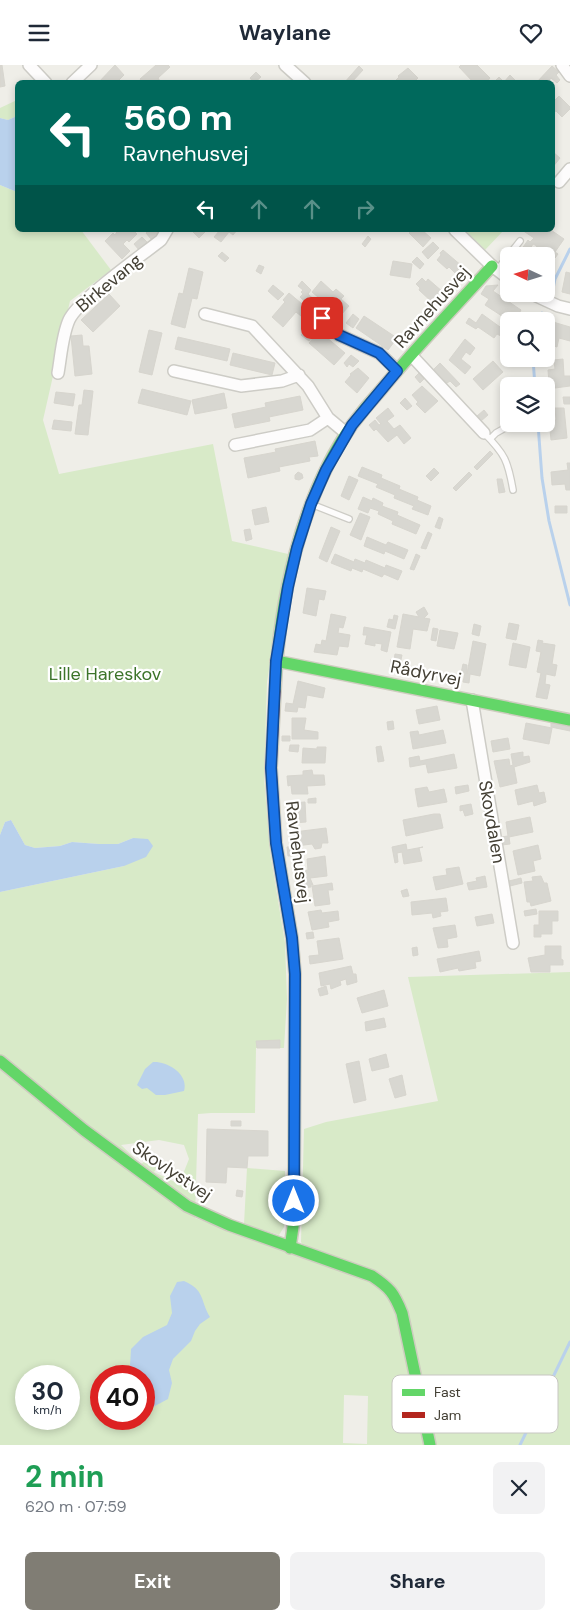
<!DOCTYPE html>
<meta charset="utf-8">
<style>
:root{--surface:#fff;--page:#f2f2f3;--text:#1f2937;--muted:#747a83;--accent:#807d74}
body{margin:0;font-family:"DM Sans",sans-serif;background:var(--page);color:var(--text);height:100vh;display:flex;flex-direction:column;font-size:19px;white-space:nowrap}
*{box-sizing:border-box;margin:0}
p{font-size:16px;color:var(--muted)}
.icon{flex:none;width:28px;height:28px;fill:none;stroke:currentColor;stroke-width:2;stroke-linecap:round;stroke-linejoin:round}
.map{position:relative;height:1380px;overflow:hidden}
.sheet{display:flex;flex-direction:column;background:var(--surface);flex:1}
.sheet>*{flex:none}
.hud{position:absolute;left:15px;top:15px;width:540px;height:152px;border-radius:8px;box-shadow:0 2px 8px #0003;background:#00695c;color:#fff;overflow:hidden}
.needle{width:32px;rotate:274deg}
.tools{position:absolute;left:500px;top:182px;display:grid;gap:10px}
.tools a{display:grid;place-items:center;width:55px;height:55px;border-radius:8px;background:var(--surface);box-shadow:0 2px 8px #0003;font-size:25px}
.speed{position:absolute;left:15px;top:1300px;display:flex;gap:10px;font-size:25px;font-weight:700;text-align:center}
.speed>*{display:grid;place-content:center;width:65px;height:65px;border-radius:50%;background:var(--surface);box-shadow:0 2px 8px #0003;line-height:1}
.speed small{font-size:12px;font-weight:400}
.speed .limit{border:8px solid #d22;background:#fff;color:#111}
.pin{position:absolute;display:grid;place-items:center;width:42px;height:42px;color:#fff;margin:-21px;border-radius:10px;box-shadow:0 2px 8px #0006}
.me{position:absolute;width:55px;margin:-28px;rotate:0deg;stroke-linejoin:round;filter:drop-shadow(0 0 4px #0008)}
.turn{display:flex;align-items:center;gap:18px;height:105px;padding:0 25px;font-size:22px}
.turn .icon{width:65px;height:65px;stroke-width:2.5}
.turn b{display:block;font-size:35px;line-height:42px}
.lanes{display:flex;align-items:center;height:48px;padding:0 25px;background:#0003;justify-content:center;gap:25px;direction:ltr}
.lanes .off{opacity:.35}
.round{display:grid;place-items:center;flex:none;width:52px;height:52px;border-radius:8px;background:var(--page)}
.overview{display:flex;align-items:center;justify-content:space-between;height:85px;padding:0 25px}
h1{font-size:30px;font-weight:700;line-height:38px;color:#1e9e55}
.button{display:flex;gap:10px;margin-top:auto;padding:10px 25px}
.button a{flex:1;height:58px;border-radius:8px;background:var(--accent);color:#fff;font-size:20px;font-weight:700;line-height:58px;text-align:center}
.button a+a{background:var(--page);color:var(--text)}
header{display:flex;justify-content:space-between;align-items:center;height:65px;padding:0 25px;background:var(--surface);font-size:22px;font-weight:700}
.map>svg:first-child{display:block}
.green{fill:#d8eac8;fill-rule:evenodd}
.water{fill:#b9d1ec}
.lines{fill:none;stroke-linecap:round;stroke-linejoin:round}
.stream{stroke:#b9d1ec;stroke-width:3}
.building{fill:#d8d7d1;stroke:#d7d5ce;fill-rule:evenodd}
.lane-casing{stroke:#cdccc6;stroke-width:8}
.street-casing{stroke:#cdccc6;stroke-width:14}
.fast-casing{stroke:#ceccbf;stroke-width:14}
.jam-casing{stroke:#ceccbf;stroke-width:14}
.lane{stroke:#fdfcfc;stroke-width:5.5}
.street{stroke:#fdfcfc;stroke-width:11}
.fast{stroke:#63d668;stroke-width:11}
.jam{stroke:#b3261e;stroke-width:11}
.route-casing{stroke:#114b97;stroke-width:12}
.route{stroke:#1a73e8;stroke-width:9}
.labels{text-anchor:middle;stroke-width:4.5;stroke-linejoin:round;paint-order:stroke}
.street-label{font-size:18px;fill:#444035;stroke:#fff}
.park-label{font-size:18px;fill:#3c742a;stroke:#fff}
.key{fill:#fff;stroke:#c7c6c2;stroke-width:1}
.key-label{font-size:14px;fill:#444035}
</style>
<header><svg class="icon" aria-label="menu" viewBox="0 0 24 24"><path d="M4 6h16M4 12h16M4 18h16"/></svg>Waylane<svg class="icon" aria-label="heart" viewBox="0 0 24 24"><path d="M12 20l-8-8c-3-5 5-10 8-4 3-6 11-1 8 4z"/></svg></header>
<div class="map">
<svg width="570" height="1380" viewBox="0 0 570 1380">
<rect width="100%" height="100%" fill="#efeee8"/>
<path class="green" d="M17 35V51L8 55 0 53V43Z
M0 120 17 127 18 165H81L111 205 70 236 43 355 59 409 213 379 232 476 288 489 267 617 264 713 270 787 285 878 287 934 284 983H256L255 1048H211L198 1049 195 1153 374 1218 305 1183 301 1177 304 1064 326 1057 438 1036 408 912 570 907V1380H0V827L124 801 133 773 118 779H99L72 777 60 781 35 783 25 780 11 755 5 757 0 770ZM159 1075 184 1080 189 1094 179 1119 154 1107 158 1101 154 1097 147 1095 141 1099 121 1080ZM26 1311H69V1354H26ZM101 1311H144V1354H101ZM344 1330 368 1331 367 1379 343 1378Z
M465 165H504L485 185Z
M247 1103 285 1106 284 1162 279 1170 244 1159Z"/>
<path class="water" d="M17 51V127L0 120V53L8 55Z
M11 755 25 780 35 783 60 781 72 777 99 779H118L133 773 148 774 153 781 146 792 124 801 0 827V770L5 757Z
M153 997C167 996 189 1009 184 1026L165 1030H156L147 1023 142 1024 137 1020 145 1004Z
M184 1216C205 1225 200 1235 210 1252L200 1259 195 1266 191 1276 173 1294 169 1305 172 1318 168 1334 153 1342 144 1343V1311H119L130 1301 131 1284 143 1272 167 1260 172 1248 170 1231 177 1217Z"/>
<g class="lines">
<path class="stream" d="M552 229 555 214 570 184
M538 256 542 248
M533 294 535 321
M538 359 542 413 549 456 570 540
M520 1380 570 1277"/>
</g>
<path class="building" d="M0 0H2L5 21 0 22Z
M115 0 124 10 119 15 121 18H98Z
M156 0H168L170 2 158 13 161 18H143L140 14Z
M461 0H477L490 13 486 18H474L459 2Z
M359 1 363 5 351 18H344Z
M552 1 559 7 556 10 560 15 557 18 551 13 547 18H536Z
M408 3 418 13 413 18H397L395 16 399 12 398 11Z
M256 7 261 12 254 18 250 13Z
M510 10 518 18H493L499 12 504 17Z
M559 31 570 42V44L562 52 556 46 552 48V32L555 35Z
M553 87 560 93 552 103V87Z
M118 165H133L137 169 129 177 127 175 123 179 130 186 122 194 105 176 113 168 115 170Z
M149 165H159L160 166 151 174 146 168Z
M191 165H207L199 173Z
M220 165H237L233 170 229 167 221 177 214 172Z
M422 165 431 173 423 182 409 168 410 167 409 166Z
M522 165H551L564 174 555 187 558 189 555 193 552 191 546 200V191H530L527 188 525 191H517L528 175 530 177 534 173ZM533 179 537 181 532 189 528 187Z
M368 171 371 174 365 182 362 179Z
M142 172 147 177 139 185 134 179Z
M433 177 439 183 428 194 422 187Z
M443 185 462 201 455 208 449 202 447 204 437 195 441 190 440 188Z
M222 187 229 193 225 197 218 191Z
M417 192 424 199 420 204 412 197Z
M393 196 412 199 410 213 390 210Z
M259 200 264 202 261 209 256 206Z
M189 203 203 207 197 234 192 233 185 263 171 259 179 228 183 229Z
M566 207 570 208V229L562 227Z
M422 213 426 217 428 214 443 227 433 238 419 225 420 223 416 219Z
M302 216 311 225 308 229 319 239 314 245 300 232 303 229 301 227 303 225 298 221Z
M321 216 333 227 336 224 344 231 341 234 349 241 340 251 312 227Z
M273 220 284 229 278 235 268 226Z
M498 220 493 226 521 245 516 254 508 249 505 253 485 240 489 234 481 229 486 221Z
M289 228 308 244 301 251 296 247 283 262 272 252 285 237 283 235Z
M109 229 120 241 93 267 81 255Z
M353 249 359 254 353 263 346 258Z
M482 249 500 262 503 258 508 262 501 271 497 269 494 273 478 262 476 264 466 258 469 253 476 258Z
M364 251 397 273 388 285 356 263Z
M553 257 570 262V276L559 273 557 282 548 279Z
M310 259 317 265 309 276 301 270Z
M149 265 162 268 152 310 139 307Z
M319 266 345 288 334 300 309 278Z
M82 270 83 281H89L92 309 75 311 71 271Z
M178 272 230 284 227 296 175 284Z
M465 274 475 283 470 290 466 287 461 294 471 302 465 309 449 295Z
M233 288 275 298 272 310 230 300Z
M351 290 359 296 353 302 349 299 347 302 344 298Z
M563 294 564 311H570V321L555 323 554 317 549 318 548 305 555 304 554 295Z
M493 296 503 307 483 325 473 314Z
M440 298 460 319 456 322 450 316 447 318 434 304Z
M358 303 369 313 357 328 345 317 351 310 350 309Z
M419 308 424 314 420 318 415 312Z
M422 321 438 336 425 348 416 339 418 337 412 330Z
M142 324 191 336 187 350 138 338Z
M84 325 93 326 88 370 75 369 79 340H82Z
M56 327 75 329 73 341 54 338Z
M224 328 227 343 195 349 192 335Z
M300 331 303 345 269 352 270 356 235 363 232 349 266 342 265 338Z
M563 332H570V339H564Z
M405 333 412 341 407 345 400 338Z
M388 343 394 351 387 356 394 364 400 360 411 373 404 379 397 370 388 377 376 364 374 366 369 360 375 355 379 360 381 359 376 353Z
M555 343H564L567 373 551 375 549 355H556Z
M484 345 488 350 481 356 477 351Z
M54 355 72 357 71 366 52 364Z
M315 376 318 391 309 392 310 396 279 402 280 406 248 413 244 393 276 387 275 384Z
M490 386 493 389 477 405 474 402Z
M567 398H570V425H566L565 419 552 420 551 407 568 405Z
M362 402 382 410 381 413 400 421 399 424 418 432 417 435 431 441 428 450 412 444 414 441 394 433 395 430 376 422 378 419 358 411Z
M434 403 439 408 431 416 426 411Z
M298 407 302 409 303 413 299 415 295 414V410Z
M469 407 472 410 456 426 453 423Z
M349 411 358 415 349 435 341 431Z
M497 414H502L505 427 499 428Z
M363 432 372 436 373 433 383 438 382 441 398 447 397 450 420 460 416 469 392 459 393 456 378 449 379 446 370 443 368 448 358 444Z
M555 441H567V448H555Z
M266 442 269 457 255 460 252 445Z
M360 448 370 452 361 475 350 470Z
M439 452 443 454 440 464 435 462Z
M331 462 340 466 327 497 319 493Z
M250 464 252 474 246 476 244 465Z
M428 467 432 469 426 484 421 483Z
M367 472 386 480 388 477 408 485 404 494 385 486 384 489 364 481Z
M335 489 354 497 355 494 365 498 366 495 385 503 386 500 402 506 398 515 384 509 382 512 363 504 362 507 352 503 351 506 331 498Z
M416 489 420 491 414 505 410 504Z
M307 523 326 526 324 535 319 534 316 551 303 548Z
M424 542 428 549 424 553 430 554 427 566 413 564 410 584 397 582 403 549 419 552 416 547Z
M331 549 346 552 343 563 339 562 338 568 350 570 348 582 339 581 337 590 314 587 316 579 321 580 322 575 326 576Z
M394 550 398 551 395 564 387 562 389 554 393 555Z
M509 558 519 560 516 575 506 573Z
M474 559 481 561 479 571 472 569Z
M364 562 391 567 387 587 381 585 382 579 375 578V581L365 579 367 570H363Z
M433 563 438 564 436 576 431 575Z
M440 565 458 568 454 584 437 581Z
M538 575 543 576 542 578 555 580 552 599 557 600 555 611 546 609 545 619 550 620 547 634 536 632 541 608 537 607 541 587 536 586Z
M473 576 486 579 480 611 470 609 469 618 463 617 465 608H461L463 599 467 600V609Z
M513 578 530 582 526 603 509 600Z
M395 589 402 590 399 604 390 602 391 594 394 595Z
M298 616 325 623 323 633 307 630 305 643 298 642 297 647 285 646 286 638 293 639Z
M437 641 440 655 419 659 416 645Z
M292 653H306L304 665 318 667V674H292Z
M393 656 394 664 388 665 387 657Z
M551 657 570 661V666L551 662Z
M526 658 552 663 549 679 523 674Z
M443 665 446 678 413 684 410 667 418 666 419 670Z
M282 671H290V676H282Z
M508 673 510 684 493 687 491 676Z
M290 680H299L298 687 289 686Z
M381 681 384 696 378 697 376 682Z
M317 682H326L325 698H302L303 683 317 684Z
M523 687V692L529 691 530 697 514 702 517 718 500 722 494 696 509 694 510 701 513 700 511 689Z
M454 689 457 703 428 708 426 699 410 702 409 693 419 691 420 696Z
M312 705 313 710H324L325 720 307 721 308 729H292L291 720 288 721 287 711 303 710V706Z
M468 720 469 726 456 729 455 722Z
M537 720 539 728 544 727 546 737 534 741 533 736 518 740 515 725Z
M427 722 429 727 444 724 447 737 418 742 415 724Z
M316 733V738H308V734Z
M305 737 306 757 293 758 292 738Z
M471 739 473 749 465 751 463 745 460 746V741Z
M434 749H440L443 763 406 771 403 755Z
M530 752 533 767 509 772 510 779 502 780 501 772 508 771 506 757Z
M326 763 328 778H322L321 783 315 784 312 779 296 781 297 785H300V790L288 791 287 782 296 781 294 767Z
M406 779 407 785 423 782 419 783 422 796 404 799 402 787 397 788 398 797 395 798 392 782Z
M538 780 541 794 533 796 535 806 518 810 513 786Z
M325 791 327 811 310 813 313 820H311V822L301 823 300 813H304L303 806 308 805 307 794Z
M459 802 463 819 436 825 433 812 447 810 446 804Z
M485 811 487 822 469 825 467 818 477 816 476 813Z
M541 811 544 818H547L551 836 531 841 530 837H527L524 817 533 816 532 812Z
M521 813 522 818 510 821 509 816Z
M332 818 333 825H328L330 839 315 841 312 821Z
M407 824 409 831 403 832 401 826Z
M446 833 448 846 440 847 441 851 433 853 432 848 412 850 411 837Z
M536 844 537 849 525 851 524 846Z
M321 845 322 848 338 846 339 855 328 857 329 862 312 865 308 847Z
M539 846H558V856H552V869H541V872H534V860H539Z
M492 849 494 858 477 861 475 852Z
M455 860 457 872 447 874 448 882 438 883 433 863Z
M313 867 314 873 307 874 306 868Z
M339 873 343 894 310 899 309 891 319 890 317 876Z
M545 881H561V894L563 895V900H550V907H531L528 893 545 890Z
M417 882 418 890 413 891 412 883Z
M479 886 481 896 475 897 476 903 459 906 458 903 440 907 437 894Z
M351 901 353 909H356L357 917 347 920 346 914 340 916 341 920 331 924 330 919 321 921 319 908Z
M326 921 328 929 320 931 318 924Z
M384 925 388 941 362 948 357 933Z
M384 953 386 962 366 966 365 957Z
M280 975V983H257L256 976Z
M386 989 389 1002 372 1006 369 994Z
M359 996 366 1035 354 1038 346 999Z
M402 1010 406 1030 395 1033 389 1014Z
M231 1056H241V1061H231Z
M207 1064 268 1066V1091H248L247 1103 227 1102 226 1118 206 1117Z
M237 1125 243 1126 242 1132 236 1131Z"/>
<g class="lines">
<defs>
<path id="lane" d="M497 205 520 176
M484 368C505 389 508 396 513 425
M490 374 496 368 512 359
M311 439 349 454"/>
<path id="street" d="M29 0 46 18
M285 0 305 18
M562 0 570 11
M72 18 91 0
M559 117 570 104
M455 165 492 201 509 214
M532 229 558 241 570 244
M205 249 252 261 308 321 328 353 346 368
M322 253 339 270 379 288 397 305
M412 291 484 368
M174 306 241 321 282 316 299 310
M58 308C61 291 62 271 69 255 78 235 141 191 161 175L167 165
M235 380 310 365 328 353
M472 635 513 878"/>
<path id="fast" d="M276 596 570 655
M275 626C279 536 300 434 352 360 361 348 371 336 381 325 416 282 455 242 492 201
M276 778 292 873 295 909 294 1155 290 1183
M0 996 84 1065 187 1141 229 1160 372 1211C390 1223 394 1228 402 1248L430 1380"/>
<path id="jam" d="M275 626 271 703 276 778"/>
</defs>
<use href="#lane" class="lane-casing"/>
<use href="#street" class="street-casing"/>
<use href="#fast" class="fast-casing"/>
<use href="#jam" class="jam-casing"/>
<use href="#lane" class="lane"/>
<use href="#street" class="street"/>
<use href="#fast" class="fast"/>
<use href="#jam" class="jam"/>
</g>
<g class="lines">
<defs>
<path id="route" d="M294 1136 295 909 292 873 276 778 271 703 276 596 288 522 297 483 311 439 326 405 352 360 397 306 379 288 339 270 322 253"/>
</defs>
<use href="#route" class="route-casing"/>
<use href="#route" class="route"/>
</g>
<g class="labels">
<g class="street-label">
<text transform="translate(109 218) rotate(-40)" y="6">Birkevang</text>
<text transform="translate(432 242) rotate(-48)" y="6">Ravnehusvej</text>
<text transform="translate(426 608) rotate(11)" y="6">Rådyrvej</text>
<text transform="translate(492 757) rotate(80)" y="6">Skovdalen</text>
<text transform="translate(298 787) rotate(83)" y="6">Ravnehusvej</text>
<text transform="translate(172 1106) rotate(34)" y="6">Skovlystvej</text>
</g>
<g class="park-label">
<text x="105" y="615">Lille Hareskov</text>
</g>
</g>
<rect x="392" y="1310" width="166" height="58" rx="8" class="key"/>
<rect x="402" y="1324" width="23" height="7" fill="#63d668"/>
<rect x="402" y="1347" width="23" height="6" fill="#b3261e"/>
<g class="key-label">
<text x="434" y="1332">Fast</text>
<text x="434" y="1355">Jam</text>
</g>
</svg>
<div class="tools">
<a><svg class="needle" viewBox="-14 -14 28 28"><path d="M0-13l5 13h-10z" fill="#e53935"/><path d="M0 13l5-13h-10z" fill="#747a83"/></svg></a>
<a><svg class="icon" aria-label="search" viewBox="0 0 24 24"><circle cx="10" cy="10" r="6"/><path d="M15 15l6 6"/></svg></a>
<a><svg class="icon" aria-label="layers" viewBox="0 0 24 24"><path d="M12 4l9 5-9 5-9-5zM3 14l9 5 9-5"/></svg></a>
</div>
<div class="speed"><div>30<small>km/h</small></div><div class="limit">40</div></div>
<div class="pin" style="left:322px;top:253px;background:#d93025"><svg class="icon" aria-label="arrive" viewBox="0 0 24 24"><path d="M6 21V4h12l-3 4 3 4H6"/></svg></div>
<svg class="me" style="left:294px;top:1136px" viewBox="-20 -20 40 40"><circle r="17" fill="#1a73e8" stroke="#fff" stroke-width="3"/><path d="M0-11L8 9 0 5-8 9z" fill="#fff"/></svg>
<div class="hud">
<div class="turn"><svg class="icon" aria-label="left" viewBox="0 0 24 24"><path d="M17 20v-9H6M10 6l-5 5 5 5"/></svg><div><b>560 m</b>Ravnehusvej</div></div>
<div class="lanes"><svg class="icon" aria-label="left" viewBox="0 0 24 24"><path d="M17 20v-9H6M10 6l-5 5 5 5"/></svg><svg class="icon off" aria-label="ahead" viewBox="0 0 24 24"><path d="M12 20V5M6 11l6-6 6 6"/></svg><svg class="icon off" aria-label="ahead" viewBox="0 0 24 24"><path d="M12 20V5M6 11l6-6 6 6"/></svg><svg class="icon off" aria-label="right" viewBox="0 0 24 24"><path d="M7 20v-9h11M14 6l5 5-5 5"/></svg></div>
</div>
</div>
<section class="sheet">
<div class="overview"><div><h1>2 min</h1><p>620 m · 07:59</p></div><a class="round"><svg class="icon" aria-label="close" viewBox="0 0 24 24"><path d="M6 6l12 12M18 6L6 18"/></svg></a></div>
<div class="button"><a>Exit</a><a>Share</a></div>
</section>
